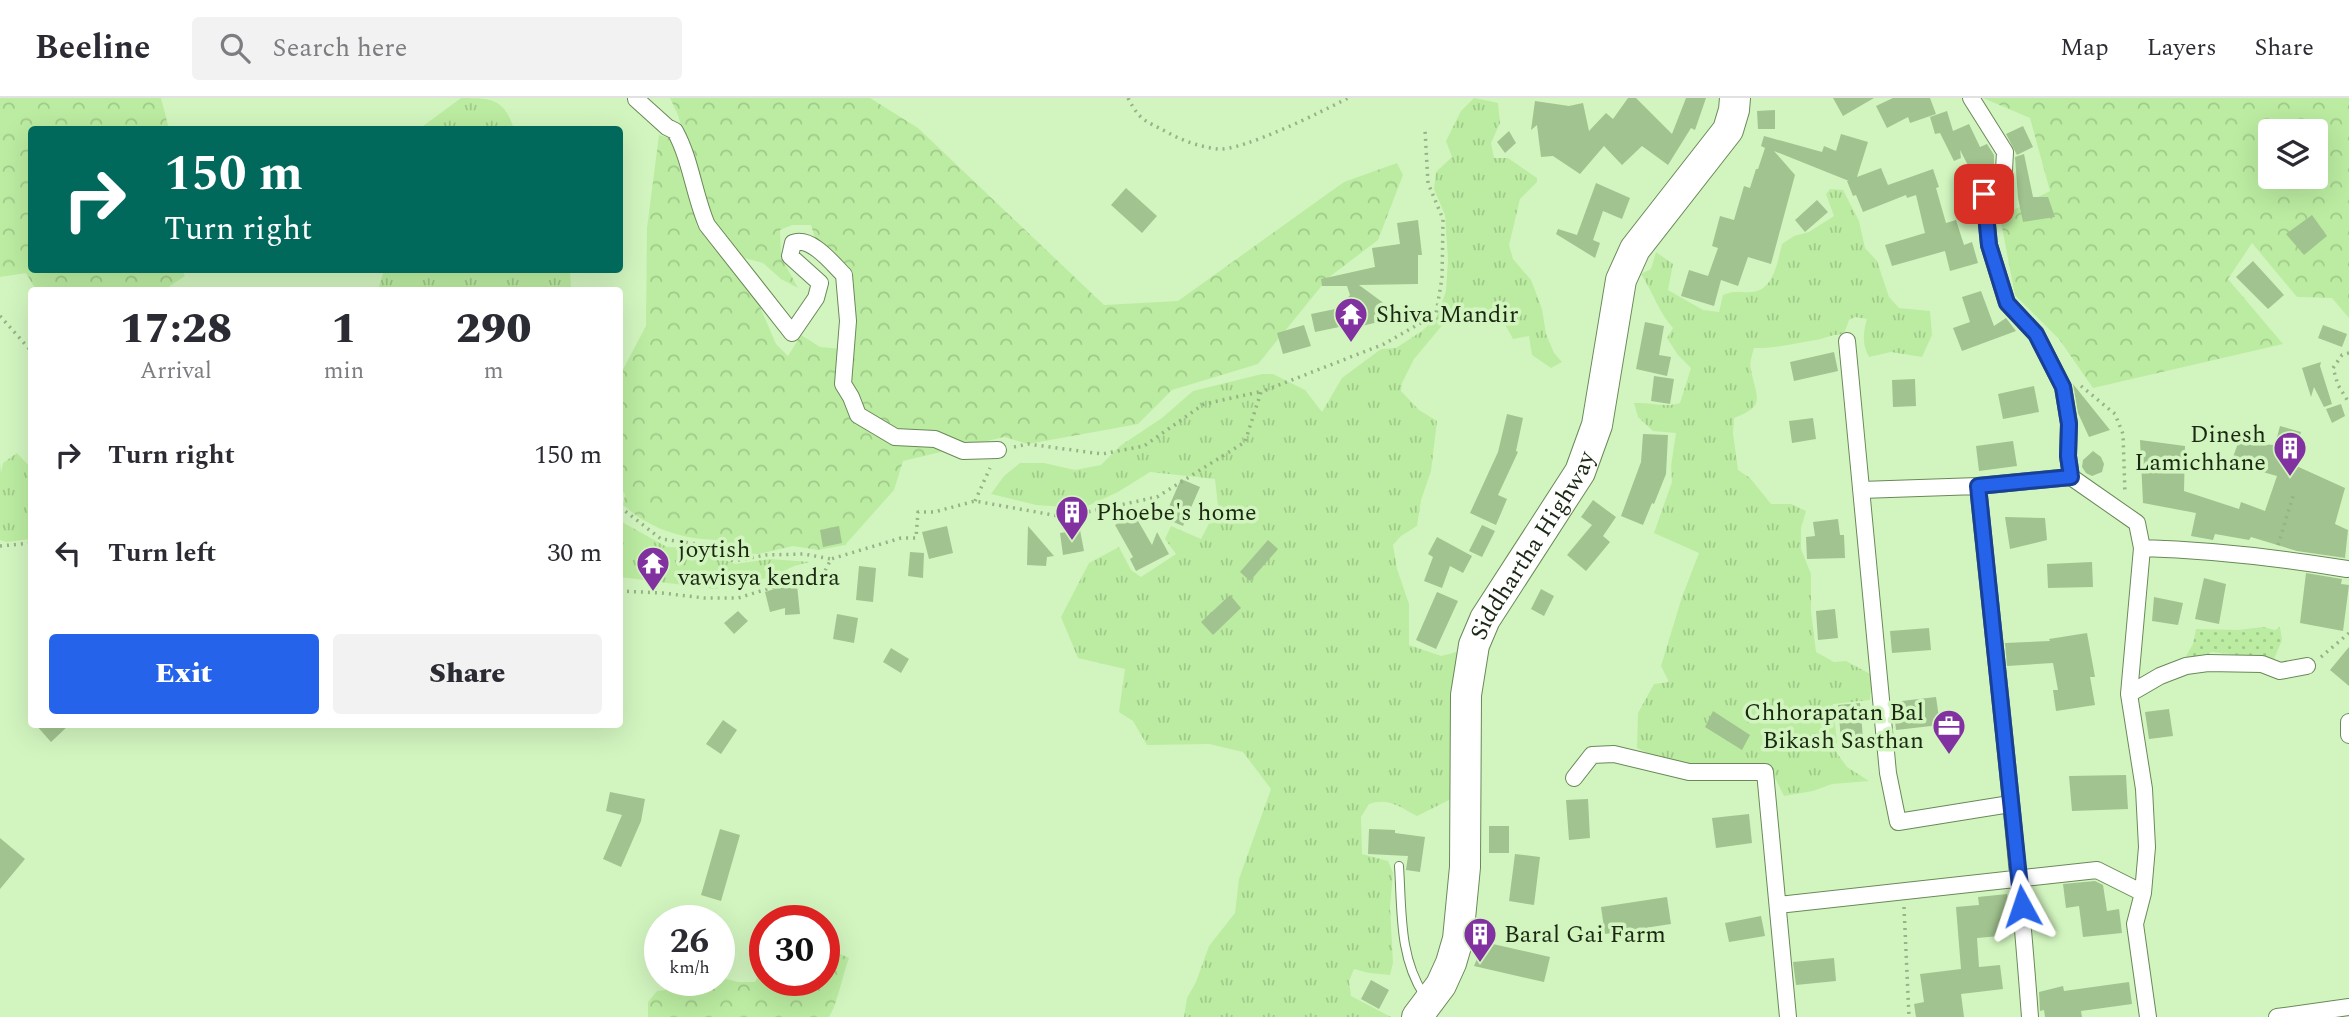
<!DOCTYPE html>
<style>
:root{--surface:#fff;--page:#f2f2f3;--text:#2b2b33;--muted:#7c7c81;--line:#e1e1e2;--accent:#2563eb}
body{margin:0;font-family:Spectral,serif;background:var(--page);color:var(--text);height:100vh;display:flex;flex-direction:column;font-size:26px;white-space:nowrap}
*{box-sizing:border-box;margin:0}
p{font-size:23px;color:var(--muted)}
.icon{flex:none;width:38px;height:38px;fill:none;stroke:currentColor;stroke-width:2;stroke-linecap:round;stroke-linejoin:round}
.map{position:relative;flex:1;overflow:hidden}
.sheet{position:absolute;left:28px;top:189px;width:595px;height:441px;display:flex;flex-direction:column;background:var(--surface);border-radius:7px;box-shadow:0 7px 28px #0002}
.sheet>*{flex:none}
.banner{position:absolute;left:28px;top:28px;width:595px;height:147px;border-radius:7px;box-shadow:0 7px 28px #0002;background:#00695c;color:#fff;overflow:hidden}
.fabs{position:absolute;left:2258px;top:21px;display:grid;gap:14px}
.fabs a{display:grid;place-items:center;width:70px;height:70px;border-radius:7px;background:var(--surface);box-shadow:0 7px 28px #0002;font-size:35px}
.speed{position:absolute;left:644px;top:807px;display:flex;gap:14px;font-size:35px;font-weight:700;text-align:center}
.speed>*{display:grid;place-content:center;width:91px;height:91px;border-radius:50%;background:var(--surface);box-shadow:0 7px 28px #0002;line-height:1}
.speed small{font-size:18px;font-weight:400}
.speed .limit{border:10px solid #d22;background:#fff;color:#111}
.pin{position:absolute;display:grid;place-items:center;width:60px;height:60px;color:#fff;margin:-30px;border-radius:14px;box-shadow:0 4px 10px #0006}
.me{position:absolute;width:77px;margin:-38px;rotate:355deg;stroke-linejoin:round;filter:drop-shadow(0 0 5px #0008)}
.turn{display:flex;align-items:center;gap:24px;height:147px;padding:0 21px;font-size:32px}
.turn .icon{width:91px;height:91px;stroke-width:2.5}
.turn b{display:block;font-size:49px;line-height:60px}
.eta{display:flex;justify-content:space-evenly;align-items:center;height:119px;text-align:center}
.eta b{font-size:42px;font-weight:800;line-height:49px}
.cta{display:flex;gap:14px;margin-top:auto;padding:14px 21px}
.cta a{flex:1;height:80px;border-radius:7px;background:var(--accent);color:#fff;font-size:28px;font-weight:800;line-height:80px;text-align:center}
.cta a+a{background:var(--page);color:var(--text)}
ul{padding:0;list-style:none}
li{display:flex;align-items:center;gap:21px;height:98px;padding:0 21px}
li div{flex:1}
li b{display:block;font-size:26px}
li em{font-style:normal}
header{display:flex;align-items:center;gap:42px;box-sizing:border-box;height:98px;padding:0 35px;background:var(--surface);border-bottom:2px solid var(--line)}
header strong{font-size:33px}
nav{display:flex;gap:38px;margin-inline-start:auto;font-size:24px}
.search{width:490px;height:63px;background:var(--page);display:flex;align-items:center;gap:18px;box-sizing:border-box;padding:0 24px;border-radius:7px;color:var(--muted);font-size:26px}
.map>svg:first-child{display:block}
.grass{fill:url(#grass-tufts)}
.forest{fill:url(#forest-crowns);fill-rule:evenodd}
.park{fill:url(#park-dots)}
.building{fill:#a1c38f}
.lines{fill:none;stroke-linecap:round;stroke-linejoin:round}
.lane-casing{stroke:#698958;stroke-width:10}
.street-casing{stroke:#698958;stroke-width:18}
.highway-casing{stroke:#698958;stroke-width:32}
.path{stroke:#96b287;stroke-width:3.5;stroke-dasharray:2 5;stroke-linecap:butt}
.lane{stroke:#fff;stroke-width:8}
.street{stroke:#fff;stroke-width:16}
.highway{stroke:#fff;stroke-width:30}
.route-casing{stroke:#184099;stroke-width:18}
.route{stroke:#2563eb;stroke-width:12}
.labels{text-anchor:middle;stroke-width:7;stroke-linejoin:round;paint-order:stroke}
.poi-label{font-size:24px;fill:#1b2813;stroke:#d2f5bf;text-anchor:start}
.street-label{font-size:24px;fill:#1b2813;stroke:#d2f5bf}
</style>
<header>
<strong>Beeline</strong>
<div class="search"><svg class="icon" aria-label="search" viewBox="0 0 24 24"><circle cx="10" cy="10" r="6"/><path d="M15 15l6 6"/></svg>Search here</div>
<nav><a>Map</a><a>Layers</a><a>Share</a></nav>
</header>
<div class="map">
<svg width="2349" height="919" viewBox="0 0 2349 919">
<defs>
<pattern id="grass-tufts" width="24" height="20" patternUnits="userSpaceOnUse" patternTransform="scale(1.75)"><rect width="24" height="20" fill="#bbeca1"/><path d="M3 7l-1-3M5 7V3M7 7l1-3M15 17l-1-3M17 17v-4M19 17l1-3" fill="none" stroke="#a0ca8a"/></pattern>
<pattern id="forest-crowns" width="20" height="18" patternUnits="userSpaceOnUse" patternTransform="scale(1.75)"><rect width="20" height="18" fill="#bbeca1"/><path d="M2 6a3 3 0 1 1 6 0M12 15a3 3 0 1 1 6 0" fill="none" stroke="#a0ca8a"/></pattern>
<pattern id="park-dots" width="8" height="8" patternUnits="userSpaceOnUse" patternTransform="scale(1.75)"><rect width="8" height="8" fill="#bbeca1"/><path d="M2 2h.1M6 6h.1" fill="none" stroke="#a0ca8a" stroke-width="1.8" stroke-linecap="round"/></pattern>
</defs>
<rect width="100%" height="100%" fill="#d2f5bf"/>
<path class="grass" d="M461 0C491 0 504 0 514 31H419Z
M1474 0 1498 5 1500 25 1491 45 1494 60H1508L1537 80V84L1520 101 1509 147 1513 161 1531 182 1542 211 1546 236 1554 255 1562 264 1551 270 1532 257 1529 238 1513 241 1499 215 1475 209 1450 218 1414 261 1402 285 1401 293 1419 312 1437 323 1431 373 1421 402 1417 428 1401 438 1393 447 1397 471 1409 506V547L1441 558 1465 552 1455 699 1417 718C1400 709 1388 699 1369 706L1361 719 1362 756 1388 763 1393 775 1390 809 1393 865 1390 877 1369 875 1354 871 1349 883 1351 898 1391 919H1184L1187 900 1196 884 1209 848 1235 815 1239 781 1271 691 1243 654 1209 646 1147 647 1133 623 1119 614 1125 571 1078 560 1061 519 1089 465 1119 449 1131 472 1141 479 1176 456 1165 441 1171 428 1201 441 1218 408 1215 381 1150 374 1118 394 1083 410 1036 407 991 396 1004 378 1020 365H1044L1075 372 1101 367 1120 348 1162 320 1193 293 1262 276H1273L1305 292 1322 314 1342 280 1381 251 1396 250 1422 233 1437 219 1446 193 1448 162 1445 117 1434 91 1436 74 1452 59 1446 43 1461 13Z
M1830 91 1843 92 1859 123 1865 150 1877 163 1889 199 1899 210 1930 213 1932 237 1922 259 1891 254 1869 259C1862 247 1863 234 1867 221L1855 219 1849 222 1844 236C1834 236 1826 240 1816 242 1796 245 1774 251 1754 250 1752 257 1749 266 1751 272 1756 299 1767 308 1734 320L1733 335 1738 372 1750 380 1771 406H1791L1806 413 1801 430V451L1811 476V513L1816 554 1834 564 1846 563 1872 577 1870 602 1833 606 1837 645 1831 647 1847 669 1869 683 1832 686 1813 693 1784 698 1770 670H1689L1666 664 1637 650 1638 615 1654 586 1669 584 1661 568 1682 499 1699 455 1654 435 1672 384 1671 368 1676 335 1653 333 1638 319 1634 305C1650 304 1666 310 1680 305L1691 270 1678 257 1667 240 1673 230C1659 215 1653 194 1641 176L1651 171 1656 154 1673 166 1668 192 1703 212 1719 214 1723 197C1735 192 1739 195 1751 194 1773 194 1778 163 1782 146L1794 138 1809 134 1834 118 1826 96Z
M384 172H570L571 192H378Z
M17 355 31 370V441L6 444 0 442V364L1 375 3 365Z
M620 423 667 449 696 450 735 466 770 461 810 464 794 468 772 479 715 491 620 479Z"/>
<path class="forest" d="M0 0H161L169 31 32 32V172H182L185 178 164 192H36L26 175 0 179Z
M670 0H870L918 30 1104 207 1178 203 1344 84 1397 65 1403 77 1378 142 1328 180 1258 266 1172 292 1138 326 1028 346 1004 339 903 363 894 392 845 447 818 452 793 448 759 456 736 455 722 442C685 442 651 432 623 407L625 397 620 387V277L646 228 647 130 659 37 676 42 687 76 697 128 757 202 776 246 788 258 801 237 820 249 853 252 851 214 854 185 841 164 817 147 811 127H792L780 132 781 159 798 190 781 181 763 165 733 157 709 127 678 17Z
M1983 0H2349V220L2332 200 2297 199 2252 145 2228 181 2283 246 2093 290 2059 241 2015 197 2000 119 2050 93 2030 20ZM2270 33H2315V79H2270Z
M838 855 849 860C843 876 837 907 829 919H648V904L657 893 695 889 708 882H719V879L738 884H755L764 868 765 882H824V859Z"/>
<path class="park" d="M2263 529 2275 532 2280 529 2282 542 2274 561 2212 554 2179 570 2193 546 2196 531 2238 532Z"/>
<path class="building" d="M1628 0H1636L1672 36 1686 0H1706L1695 32 1691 30 1668 67 1642 48 1622 67 1604 48 1580 76 1553 58 1541 59 1537 27 1531 32 1535 3 1569 8 1583 5 1589 33 1606 15 1613 21Z
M1833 0H1874L1843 18Z
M1893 0H1930L1936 16 1910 25 1908 19 1887 30 1876 8Z
M1775 12V31H1758L1757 13Z
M1947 13 1953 33 1969 26 1980 49 1987 46 1994 57V66L1973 77 1960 52 1961 60 1954 63 1940 35 1935 36 1930 19Z
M2023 28 2033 49 2017 57 2006 36Z
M1509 33 1516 45 1505 55 1497 44Z
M1841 36 1868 44 1857 79 1881 70 1888 87 1933 71 1939 89 1936 90 1946 125 1956 122 1964 147 1972 144 1978 165 1950 173 1945 153 1892 168 1885 147 1925 135 1916 97 1907 100 1906 97 1863 114 1856 97 1853 98 1847 83H1849L1774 53 1795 77 1771 166 1748 159 1738 188 1721 182 1714 208 1681 198 1689 172 1708 178 1718 150 1712 148 1720 118 1734 122 1744 88 1750 90 1756 71H1758L1765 50 1761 48 1764 38 1822 54 1824 48 1836 53Z
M2024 56 2033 99H2048L2055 119 2023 124 2018 100 2015 59Z
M1596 85 1630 100 1622 121 1603 113 1593 142 1600 145 1595 160 1556 136 1558 131 1577 137Z
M1126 90 1157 118 1142 135 1111 107Z
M1817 102 1828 114 1805 134 1795 122Z
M2312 117 2327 138 2304 157 2286 136Z
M1418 122 1422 157H1418V186L1359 187 1389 209 1378 224 1350 231 1349 227 1315 234 1311 216 1340 210 1350 197 1347 188H1322L1321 181 1375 169 1372 150 1400 146 1397 125Z
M2253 163 2284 197 2268 211 2236 179Z
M1981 193 1994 228 2006 220 2016 233 1962 253 1953 230 1970 224 1962 199Z
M1645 224 1664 228 1659 257 1671 259 1667 278 1636 271Z
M1304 227 1311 248 1283 256 1277 235Z
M2323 227 2347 236 2342 249 2318 240Z
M1834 254 1838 273 1794 283 1790 264Z
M2321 264 2320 268 2332 306 2324 309 2314 289 2311 299 2302 270Z
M1654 278 1674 281 1670 306 1651 303Z
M1915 281 1916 308 1893 309 1892 282Z
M2073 286 2110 332 2089 339 2078 315Z
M2034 288 2039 314 2003 321 1998 296Z
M2341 306 2345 318 2332 325 2326 311Z
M1507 316 1523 320 1516 353 1518 354 1498 397 1507 401 1496 427 1470 415 1498 354Z
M1813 320 1816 341 1792 345 1789 323Z
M2280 328 2301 334 2292 366 2345 390 2335 426 2348 432 2345 460 2297 453 2251 439 2249 442 2215 436 2213 442 2191 438 2196 415 2143 405 2140 342 2185 348 2184 393 2239 411 2241 404 2265 413 2277 378 2231 365 2238 345 2275 347Z
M1643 336 1668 337 1666 376 1654 406 1652 405 1643 427 1621 418 1641 364Z
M2013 343 2017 368 1979 373 1976 348Z
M2093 353 2101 359 2104 366 2102 374 2092 378 2086 375 2082 369 2083 362Z
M1181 381 1200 389 1183 428 1164 420Z
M1593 402 1616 419 1603 438 1610 444 1586 473 1567 457 1592 427 1581 419Z
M1134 416 1152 447 1157 434 1169 456 1136 473 1130 461 1133 459 1115 427Z
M2005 419 2045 420 2047 442 2010 451Z
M1838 421 1840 437H1844L1845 460 1807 461 1806 439 1815 438 1813 424Z
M1482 427 1495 433 1482 459 1469 453Z
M839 428 842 445 823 449 820 432Z
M947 428 953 455 929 461 922 434Z
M1028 428 1054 458 1047 459 1046 468 1027 467Z
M1080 432 1084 453 1063 457 1060 435Z
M1437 439 1472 458 1463 475 1450 468 1442 490 1424 483 1433 459 1428 456Z
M1268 442 1278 451 1250 483 1240 474Z
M910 454 924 455 923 480 908 478Z
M2092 464 2093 489 2048 490 2047 466Z
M859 468 876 470 873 504 856 502Z
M2306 475 2342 481 2341 486 2349 487 2343 533 2300 525Z
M2204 480 2226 486 2219 526 2195 521Z
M797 487 800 516 785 517V510L770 514 765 494 783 488Z
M1541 491 1554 498 1544 518 1531 511Z
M1437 494 1458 503 1436 551 1416 542Z
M1230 497 1241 510 1213 537 1201 524Z
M2154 499 2183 505 2178 527 2152 523Z
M1835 511 1838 540 1818 542 1816 513Z
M738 513 748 523 734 536 724 525Z
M837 516 858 520 854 545 833 541Z
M1929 530 1931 552 1892 555 1890 533Z
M2087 535 2095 579H2090L2095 607 2056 613 2053 592H2058L2053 565 2007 568 2005 545 2050 543 2049 541Z
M2349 549V588L2330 572Z
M891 550 909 561 901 575 883 564Z
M1936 599 1940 627 1896 632 1893 604Z
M1860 605 1863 640 1841 642 1838 607Z
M2169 611 2173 638 2149 641 2145 614Z
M1713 613 1750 637 1742 652 1705 629Z
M723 622 737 632 721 656 706 646Z
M35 626H70L51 644Z
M2126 677 2128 711 2072 713 2069 678Z
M610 694 645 701 641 723 621 769 603 761 622 717 606 713Z
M1588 701 1590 740 1569 742 1566 702Z
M1749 716 1752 745 1716 750 1712 720Z
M1489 728H1509V755H1489Z
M720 731 740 737 721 803 701 797Z
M1369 731 1395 732V735L1425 739 1420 774 1406 772 1408 758 1368 756Z
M0 740 25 761 0 791Z
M1515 756 1540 759 1534 807 1509 803Z
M2095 783 2103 787 2107 813 2119 811 2122 835 2083 839 2079 808 2066 810 2063 786Z
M2007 796 2011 837 1977 840 1979 869 2000 867 2003 891 1961 896 1964 919H1916L1914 906 1924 904 1920 876 1961 871 1956 809 1979 807 1978 799Z
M1667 799 1671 826 1605 836 1601 809Z
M1761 818 1765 838 1729 844 1725 825Z
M1484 844 1550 859 1544 884 1474 868Z
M1834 860 1836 883 1796 887 1793 864Z
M1371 882 1389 892 1379 911 1361 901Z
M2129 884 2132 906 2081 913 2082 919H2045L2044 912 2040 913 2039 894 2063 888 2064 893Z"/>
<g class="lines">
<defs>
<path id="lane" d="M1399 768C1402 813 1399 859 1424 897"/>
<path id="street" d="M1971 0 2005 54 2004 72 1984 96 1989 147 2007 205 2036 236 2063 289 2069 325 2068 358 2071 379
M636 1 667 29 675 33C691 62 694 97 707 127L792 235 816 200 820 185 790 158 793 145C811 138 832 165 844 177L848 223 843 286 851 299 858 317 895 339 935 341 963 353 998 352
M1847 243 1888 675 1898 724 2010 706
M1978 388C1996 565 2017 742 2030 919
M1861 392 1978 388 2071 379 2137 425 2142 450 2129 596 2144 691 2147 749 2143 795 2135 826 2148 919
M2142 450C2211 452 2280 460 2347 471
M2129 596 2160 578 2186 568 2208 565 2262 566 2280 573 2307 568
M2349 624V637
M1574 680 1592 657 1614 656 1689 674H1765L1788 919
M1778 807 2097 772 2143 795
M2277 919 2349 909"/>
<g id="highway">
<path id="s1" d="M1417 919 1441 887 1451 865 1458 841 1465 769 1466 597 1474 547 1485 521 1580 374 1597 327 1621 182 1635 151 1728 32 1734 12 1735 0"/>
</g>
</defs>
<use href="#lane" class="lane-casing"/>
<use href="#street" class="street-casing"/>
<use href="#highway" class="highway-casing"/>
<path class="path" d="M1128 0C1140 23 1144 22 1167 34 1182 43 1201 49 1218 51 1243 53 1323 13 1348 0
M0 218 32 254
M2349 255 2342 257 2333 270 2338 287 2349 305
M2081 288 2115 316 2123 336 2125 396
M1014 349 1028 346 1102 356 1144 348 1204 306 1259 294
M975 403 990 370
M620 409 661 441 696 446 733 463 766 457 804 456 831 461
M2278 447 2294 395
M0 448 32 445
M620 493 662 495 704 500H738L825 473 831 461 901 440H916L918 414H934L975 403 1064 419 1157 399 1245 344 1261 294 1384 246 1436 216 1442 180 1443 121 1428 85 1425 32
M2321 559 2349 535
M1904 809 1909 919"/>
<use href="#lane" class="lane"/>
<use href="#street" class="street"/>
<use href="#highway" class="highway"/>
</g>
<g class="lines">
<defs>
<path id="route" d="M1984 96 1989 147 2007 205 2036 236 2063 289 2069 326 2068 358 2071 379 1978 388 2022 808"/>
</defs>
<use href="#route" class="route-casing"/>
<use href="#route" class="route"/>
</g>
<defs>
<symbol id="temple-pin" viewBox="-11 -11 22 30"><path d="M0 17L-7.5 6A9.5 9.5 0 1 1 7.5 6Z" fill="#8231a1" stroke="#d2f5bf"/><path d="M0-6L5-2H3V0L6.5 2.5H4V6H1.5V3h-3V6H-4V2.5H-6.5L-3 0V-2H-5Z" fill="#fff"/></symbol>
<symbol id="building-pin" viewBox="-11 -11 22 30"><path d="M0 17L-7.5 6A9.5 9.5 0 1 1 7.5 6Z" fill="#8231a1" stroke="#d2f5bf"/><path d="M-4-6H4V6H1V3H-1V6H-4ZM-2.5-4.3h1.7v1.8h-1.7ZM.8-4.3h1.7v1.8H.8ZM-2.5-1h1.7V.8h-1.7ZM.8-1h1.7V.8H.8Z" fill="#fff"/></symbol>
<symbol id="office-pin" viewBox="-11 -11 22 30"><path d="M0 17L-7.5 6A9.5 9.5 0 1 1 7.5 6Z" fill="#8231a1" stroke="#d2f5bf"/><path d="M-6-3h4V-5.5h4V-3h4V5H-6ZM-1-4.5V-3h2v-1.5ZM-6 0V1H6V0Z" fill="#fff"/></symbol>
</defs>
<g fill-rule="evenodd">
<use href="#temple-pin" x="1332" y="197" width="38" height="52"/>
<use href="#building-pin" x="2271" y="331" width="38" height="52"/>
<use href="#building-pin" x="1053" y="395" width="38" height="52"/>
<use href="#temple-pin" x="634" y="446" width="38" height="52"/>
<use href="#office-pin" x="1930" y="609" width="38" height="52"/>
<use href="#building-pin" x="1461" y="817" width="38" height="52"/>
</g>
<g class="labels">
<g class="poi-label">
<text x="1376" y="224">Shiva Mandir</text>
<text x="2266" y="344" text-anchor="end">Dinesh<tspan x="2266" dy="28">Lamichhane</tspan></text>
<text x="1096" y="422">Phoebe's home</text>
<text x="678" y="459">joytish<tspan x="678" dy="28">vawisya kendra</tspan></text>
<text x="1924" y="622" text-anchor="end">Chhorapatan Bal<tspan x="1924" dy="28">Bikash Sasthan</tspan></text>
<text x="1504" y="844">Baral Gai Farm</text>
</g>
<g class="street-label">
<text dy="8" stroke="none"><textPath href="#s1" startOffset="500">Siddhartha Highway</textPath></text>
</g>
</g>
</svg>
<div class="fabs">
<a><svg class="icon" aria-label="layers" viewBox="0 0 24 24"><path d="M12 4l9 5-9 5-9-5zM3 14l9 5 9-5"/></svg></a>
</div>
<div class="speed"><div>26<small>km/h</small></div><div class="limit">30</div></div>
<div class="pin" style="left:1984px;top:96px;background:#d93025"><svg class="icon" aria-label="arrive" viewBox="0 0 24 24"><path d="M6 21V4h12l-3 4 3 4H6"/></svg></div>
<svg class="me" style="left:2022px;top:808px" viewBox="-20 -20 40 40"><path d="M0-17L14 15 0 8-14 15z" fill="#2563eb" stroke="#fff" stroke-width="4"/></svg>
<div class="banner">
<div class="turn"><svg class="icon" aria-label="right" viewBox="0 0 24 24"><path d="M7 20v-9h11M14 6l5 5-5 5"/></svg><div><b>150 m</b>Turn right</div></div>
</div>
<section class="sheet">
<div class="eta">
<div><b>17:28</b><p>Arrival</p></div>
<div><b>1</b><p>min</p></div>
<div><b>290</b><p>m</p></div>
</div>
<ul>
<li><svg class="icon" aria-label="right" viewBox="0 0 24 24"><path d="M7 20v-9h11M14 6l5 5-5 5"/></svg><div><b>Turn right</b></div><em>150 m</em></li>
<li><svg class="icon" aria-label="left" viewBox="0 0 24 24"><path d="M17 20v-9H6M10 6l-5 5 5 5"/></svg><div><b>Turn left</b></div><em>30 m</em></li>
</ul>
<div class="cta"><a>Exit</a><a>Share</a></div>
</section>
</div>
